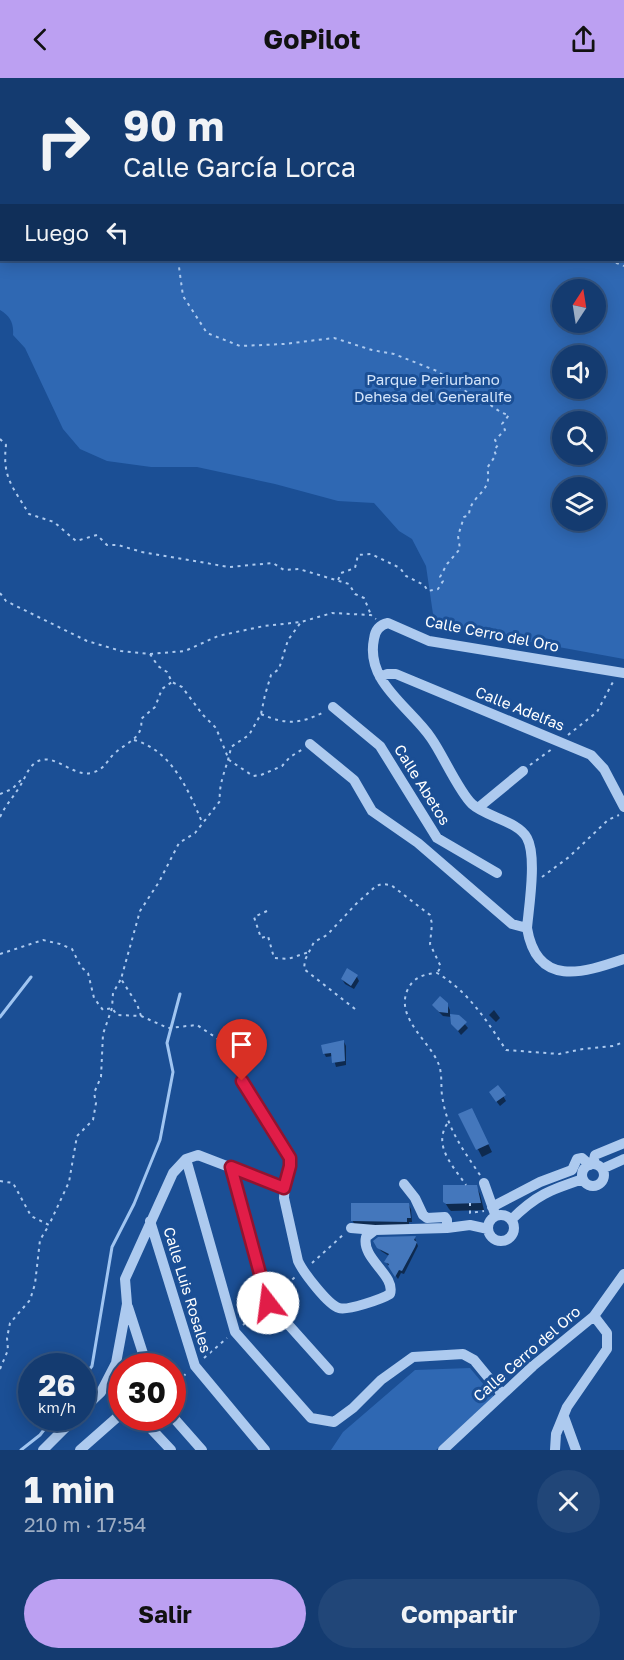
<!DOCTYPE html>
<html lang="es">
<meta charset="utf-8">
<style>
:root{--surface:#143b70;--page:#214678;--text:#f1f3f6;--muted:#9dadc3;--line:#335583;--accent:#bca0f2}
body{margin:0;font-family:"Golos Text",sans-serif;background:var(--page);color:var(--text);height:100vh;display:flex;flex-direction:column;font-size:22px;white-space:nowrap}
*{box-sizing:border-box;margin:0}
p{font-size:20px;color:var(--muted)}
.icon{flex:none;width:33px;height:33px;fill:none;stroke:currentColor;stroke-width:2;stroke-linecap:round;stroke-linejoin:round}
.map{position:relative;height:1372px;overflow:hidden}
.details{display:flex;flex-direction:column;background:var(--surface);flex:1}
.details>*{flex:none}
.top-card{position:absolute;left:0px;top:0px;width:624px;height:183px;box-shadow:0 3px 15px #0003,0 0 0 2px var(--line);background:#143b70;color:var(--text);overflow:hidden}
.needle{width:39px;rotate:12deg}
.controls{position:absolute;left:552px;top:201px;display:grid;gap:12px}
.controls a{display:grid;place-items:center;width:54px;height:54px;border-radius:50%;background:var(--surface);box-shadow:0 3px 15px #0003,0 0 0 2px var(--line);font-size:30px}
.speed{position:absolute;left:18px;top:1275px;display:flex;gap:12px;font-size:30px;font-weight:700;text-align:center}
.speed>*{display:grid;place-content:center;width:78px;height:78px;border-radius:50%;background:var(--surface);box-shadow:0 3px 15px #0003,0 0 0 2px var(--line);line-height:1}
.speed small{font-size:15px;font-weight:400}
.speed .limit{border:9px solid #d22;background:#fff;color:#111}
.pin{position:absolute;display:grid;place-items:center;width:51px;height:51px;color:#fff;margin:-62px -26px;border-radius:50% 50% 50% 0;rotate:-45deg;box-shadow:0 0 6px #0007}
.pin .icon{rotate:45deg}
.me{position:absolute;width:66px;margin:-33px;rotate:345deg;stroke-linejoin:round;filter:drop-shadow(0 0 4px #0008)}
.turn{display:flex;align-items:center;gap:21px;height:126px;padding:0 24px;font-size:27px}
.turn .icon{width:78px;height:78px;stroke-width:2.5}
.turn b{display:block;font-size:42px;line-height:51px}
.then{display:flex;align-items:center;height:57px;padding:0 24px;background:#0003;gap:12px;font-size:22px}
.round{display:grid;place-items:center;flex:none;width:63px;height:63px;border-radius:32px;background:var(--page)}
.head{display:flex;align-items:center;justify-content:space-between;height:102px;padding:0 24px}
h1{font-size:36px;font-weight:700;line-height:45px}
.primary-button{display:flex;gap:12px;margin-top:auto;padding:12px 24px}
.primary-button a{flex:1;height:69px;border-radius:36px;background:var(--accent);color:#111;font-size:24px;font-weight:700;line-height:69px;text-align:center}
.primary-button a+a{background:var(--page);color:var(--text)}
header{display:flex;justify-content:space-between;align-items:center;height:78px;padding:0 24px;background:var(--accent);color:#111;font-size:27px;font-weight:700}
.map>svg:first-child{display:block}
.green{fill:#2f68b3;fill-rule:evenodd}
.shadow{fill:#0007}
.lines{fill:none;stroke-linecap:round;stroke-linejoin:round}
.stream{stroke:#a0c5f1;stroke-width:3}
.building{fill:#4477bc}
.path{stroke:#adcaef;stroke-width:2;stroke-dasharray:3 4.5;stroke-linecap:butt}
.minor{stroke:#adcaef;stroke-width:10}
.route-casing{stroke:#92132f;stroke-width:15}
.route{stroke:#e11d48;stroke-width:10}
.labels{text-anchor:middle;stroke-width:6;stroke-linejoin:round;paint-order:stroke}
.park-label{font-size:15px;fill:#d4e5fb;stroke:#1b4f95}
.street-label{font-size:15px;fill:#fff;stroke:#1b4f95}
</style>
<header><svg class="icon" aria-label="back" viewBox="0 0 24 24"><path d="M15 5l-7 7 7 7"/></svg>GoPilot<svg class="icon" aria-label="share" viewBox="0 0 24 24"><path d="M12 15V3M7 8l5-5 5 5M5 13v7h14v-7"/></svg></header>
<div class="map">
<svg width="624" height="1372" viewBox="0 0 624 1372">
<rect width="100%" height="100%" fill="#1b4f95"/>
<path class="green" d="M0 0H624V581L488 556 434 543 426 488 412 461 399 453 374 425 338 423 275 406 197 389H151L107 383 80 371 63 351 25 270 13 257C14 245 10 238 0 232ZM2 2H622V182H2ZM562 212H596V244H562ZM562 278H596V310H562ZM562 344H596V376H562ZM562 410H596V442H562Z
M470 1290 494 1319 436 1372H331L343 1354 415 1292Z"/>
<path class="shadow" d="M357 899 359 903 354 911 345 906 342 901Z
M447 926 450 932V938L459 939 468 950 461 957 452 945 451 939 443 938 437 932Z
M494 932 500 940 496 944 489 937Z
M344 964 346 968V987L336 989 333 978 326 979 324 975Z
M498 1009 506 1023 500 1028 493 1019Z
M460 1037 475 1039 492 1074 482 1079Z
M476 1108 480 1116 484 1132 451 1133 449 1131 444 1123Z
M408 1126 411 1131 412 1144H409V1147H355L352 1142Z
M415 1160 418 1168 404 1196 401 1195 398 1201 386 1184 389 1178 381 1173 375 1163Z"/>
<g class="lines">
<path class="stream" d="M0 939 31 899
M82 1301 92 1288 112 1169 134 1126 160 1062 173 994 167 965 180 916
M21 1372 40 1357 53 1340"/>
</g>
<path class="building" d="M347 890 358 897 351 908 341 901Z
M440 918 448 925V935L439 934 432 927Z
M450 936 459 937 467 944 458 953 451 946Z
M344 962 345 983 332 985 331 975 323 976 321 967Z
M498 1007 506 1017 496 1024 489 1014Z
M472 1030 489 1066 476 1072 458 1036Z
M443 1107H477L481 1125 446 1126 443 1124Z
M351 1125H409L411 1140H407V1144L351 1143Z
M416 1158 414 1162 417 1164 415 1169 402 1193 399 1192 395 1199 388 1188 389 1186 384 1184 389 1176 377 1170 373 1163 378 1159Z"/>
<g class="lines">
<path class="path" d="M135 0V2
M224 0 227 2
M178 182 183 218 207 255 240 268 284 266 334 260 372 272 394 276 437 293 471 317C486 319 494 334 509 337L502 346 505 352 495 362 498 367 494 372 496 377 487 390C494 415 470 416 469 437L464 439 458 458 460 471 447 486 440 499 443 503 438 511 428 513 424 507 406 498 400 490 371 476 358 477 355 490 341 495 338 502
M609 182 624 188
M0 361 6 367C2 400 13 409 29 436L54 444 76 463 97 457 107 467H118L142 474 229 489 273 485 284 492 299 491 349 506 355 516 364 520 371 537
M0 515 6 523 87 563 121 573 150 576 185 573 218 558 264 548 301 544 332 535 371 537 376 541
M150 576 158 588 167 594 172 604 182 609 203 637 216 650 229 682 253 698 261 697 282 688 290 679 303 671
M261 636C286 647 300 646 324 634
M568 657 597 634 614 602
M134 662C171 672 188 711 202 744
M530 687 552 671
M0 716 12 711 23 700
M0 739C6 726 13 720 20 708 25 701 27 691 35 685 53 672 71 699 91 695 105 692 106 683 115 675 127 664 144 660 141 641L155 629 162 611 172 604
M542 799 569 779 608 742 619 737
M267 833 254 839 261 860 268 858 274 880 288 881 309 874
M0 876 43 862 60 866 72 871 81 889 88 895 94 920 103 932 112 930 117 937 141 938 168 950 197 947 224 965 238 995
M355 931 304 891 305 882 314 864 327 857 356 826 376 808 382 806 391 807 430 837 432 846 430 866 441 889 437 895
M141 938 137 926 121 901 140 833 159 804 179 765 195 755 220 723C218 704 228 688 231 669L249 657 261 636 265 617 271 597 279 591 288 562 301 544
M447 1046C433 1068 453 1088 466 1107
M480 1097C464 1073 448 1052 443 1023 440 1011 443 999 439 987 430 963 396 941 407 913 413 899 424 896 437 895 468 913 487 943 506 972L559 976 583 971 613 968 624 964
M0 1103 13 1105 31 1138 49 1147 69 1104 77 1058 93 1042 96 1025 94 1015 101 999 103 956 112 930 113 915 121 901
M470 1125V1135L484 1133
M312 1185 343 1157
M276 1217 296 1198
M243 1247 261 1231
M204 1280 227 1260
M0 1291 8 1272 7 1260 10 1245 30 1222 35 1206 40 1162 49 1147
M172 1308 188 1294"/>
<path class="minor" d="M624 595 429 563 388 545C379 547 375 553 374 561 365 604 410 629 431 660 443 677 459 714 472 726 486 739 518 743 527 760 537 778 529 828 527 850 537 910 583 895 624 881
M380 599 387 596H396L591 677 604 691 624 729
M333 629 380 668 437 760 497 795
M310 666 354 702 372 733 418 765 512 846 527 850
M478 730 523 693
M242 1003 290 1080C291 1094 284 1106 284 1120L298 1183C303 1194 328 1227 339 1230 347 1233 382 1221 390 1216 396 1197 361 1181 366 1159L375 1152 447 1150 470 1147 488 1151
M186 1081 235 1254 311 1340 334 1344 353 1330 381 1302 413 1279 463 1276 474 1282 502 1316
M582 1097a11 11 0 1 1 22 0a11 11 0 1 1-22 0Z
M593 1086 595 1077 624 1065
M231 1089 269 1225 329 1292
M602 1091 624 1081
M484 1105 495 1136
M404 1106 415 1120 423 1137 427 1140 445 1139 447 1142V1150
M492 1129 540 1104 572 1092 577 1081 582 1080 590 1087
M488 1150a13 13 0 1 1 26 0a13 13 0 1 1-26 0Z
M511 1142C536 1117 550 1112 583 1101
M150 1143 195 1288 265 1372
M351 1150 375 1152
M128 1229 147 1288
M82 1332 101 1314 116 1285 127 1226 125 1201 173 1095 186 1081 198 1077 284 1110
M172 1338 202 1372
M564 1339 576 1372
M141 1340 171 1372
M43 1372 75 1340
M80 1372 122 1335
M443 1372 533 1288 594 1238 624 1196
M555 1372 556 1356 567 1329 607 1271V1255L594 1238"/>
</g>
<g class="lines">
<defs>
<path id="route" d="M242 1003 290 1080V1088L284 1110 231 1089 268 1225"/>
</defs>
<use href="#route" class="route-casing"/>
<use href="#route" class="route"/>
</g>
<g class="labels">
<g class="park-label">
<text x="433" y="307">Parque Periurbano<tspan x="433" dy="17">Dehesa del Generalife</tspan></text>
</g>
<g class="street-label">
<text transform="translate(492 556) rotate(11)" y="5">Calle Cerro del Oro</text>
<text transform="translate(520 631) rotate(22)" y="5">Calle Adelfas</text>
<text transform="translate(422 707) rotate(58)" y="5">Calle Abetos</text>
<text transform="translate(187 1212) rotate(73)" y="5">Calle Luis Rosales</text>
<text transform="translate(527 1276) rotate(-41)" y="5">Calle Cerro del Oro</text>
</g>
</g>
</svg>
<div class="controls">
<a><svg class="needle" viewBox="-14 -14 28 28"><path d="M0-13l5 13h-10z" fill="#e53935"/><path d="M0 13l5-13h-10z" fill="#9dadc3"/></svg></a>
<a><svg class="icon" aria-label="sound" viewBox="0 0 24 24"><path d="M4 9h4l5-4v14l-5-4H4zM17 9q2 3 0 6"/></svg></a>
<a><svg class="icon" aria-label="search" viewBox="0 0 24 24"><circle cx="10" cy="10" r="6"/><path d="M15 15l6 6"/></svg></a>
<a><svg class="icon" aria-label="layers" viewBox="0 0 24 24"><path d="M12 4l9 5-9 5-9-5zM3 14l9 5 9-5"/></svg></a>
</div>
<div class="speed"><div>26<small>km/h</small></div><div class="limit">30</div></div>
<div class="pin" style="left:242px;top:1003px;background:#d93025"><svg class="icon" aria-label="arrive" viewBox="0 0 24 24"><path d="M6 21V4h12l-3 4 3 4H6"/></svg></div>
<svg class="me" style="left:268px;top:1225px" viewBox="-20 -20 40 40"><circle r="19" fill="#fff"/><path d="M0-13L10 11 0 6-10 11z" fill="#e11d48"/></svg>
<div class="top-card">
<div class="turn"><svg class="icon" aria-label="right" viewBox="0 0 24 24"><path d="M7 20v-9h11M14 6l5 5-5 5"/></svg><div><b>90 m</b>Calle García Lorca</div></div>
<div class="then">Luego<svg class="icon" aria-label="left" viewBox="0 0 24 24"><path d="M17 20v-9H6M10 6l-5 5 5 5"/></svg></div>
</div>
</div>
<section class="details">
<div class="head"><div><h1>1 min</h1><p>210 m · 17:54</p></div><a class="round"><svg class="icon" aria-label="close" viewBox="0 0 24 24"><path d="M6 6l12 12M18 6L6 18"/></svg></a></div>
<div class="primary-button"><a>Salir</a><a>Compartir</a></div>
</section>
